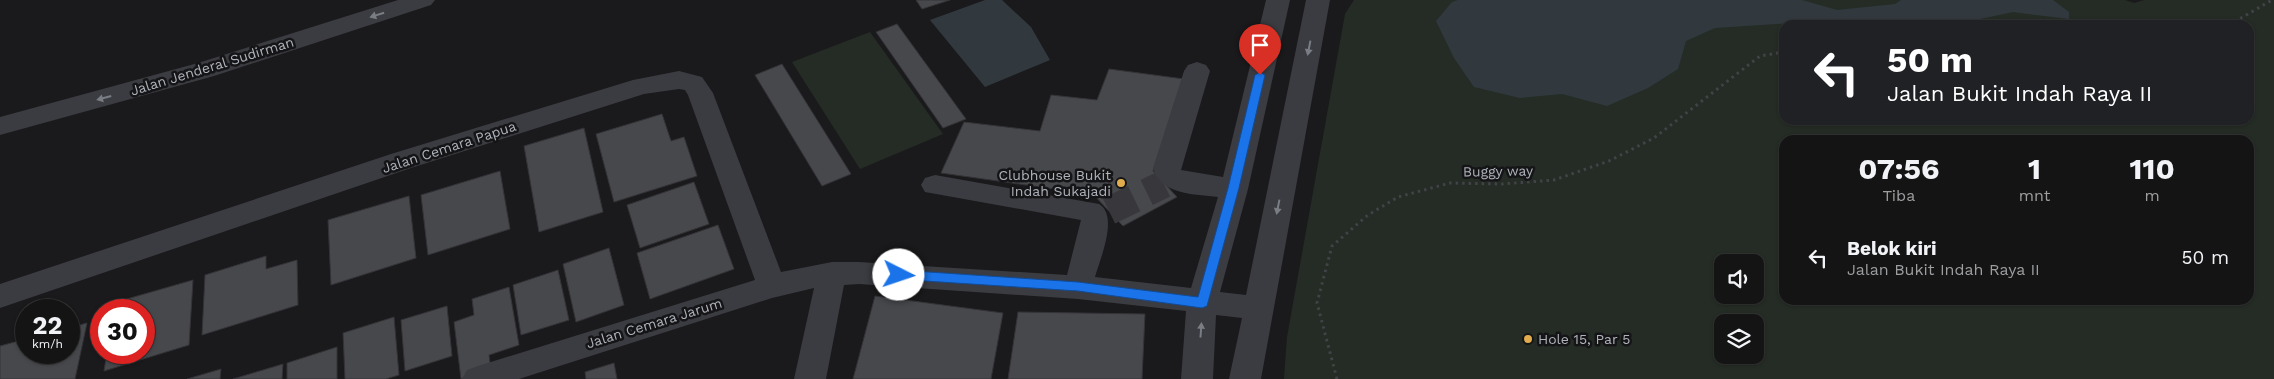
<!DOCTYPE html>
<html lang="id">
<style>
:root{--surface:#141415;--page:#212122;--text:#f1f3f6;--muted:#9d9ea0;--line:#333334}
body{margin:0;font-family:"Work Sans",sans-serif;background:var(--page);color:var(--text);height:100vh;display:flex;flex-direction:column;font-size:19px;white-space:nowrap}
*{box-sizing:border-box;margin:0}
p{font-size:16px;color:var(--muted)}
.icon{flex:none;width:28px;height:28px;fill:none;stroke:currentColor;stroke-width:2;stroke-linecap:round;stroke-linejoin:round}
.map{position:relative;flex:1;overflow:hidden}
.drawer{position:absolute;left:1779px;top:135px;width:475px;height:170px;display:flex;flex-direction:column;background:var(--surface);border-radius:15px;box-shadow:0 1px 4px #0004,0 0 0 1px var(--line)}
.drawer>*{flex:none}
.top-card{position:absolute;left:1779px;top:20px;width:475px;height:105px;border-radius:15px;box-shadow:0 1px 4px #0004,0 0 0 1px var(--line);background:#202124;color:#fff;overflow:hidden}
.tools{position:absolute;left:1714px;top:254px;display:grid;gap:10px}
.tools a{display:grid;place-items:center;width:50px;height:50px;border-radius:10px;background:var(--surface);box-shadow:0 1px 4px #0004,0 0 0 1px var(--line);font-size:25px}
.speed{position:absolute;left:15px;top:299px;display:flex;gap:10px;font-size:25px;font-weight:700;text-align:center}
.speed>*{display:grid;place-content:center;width:65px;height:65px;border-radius:50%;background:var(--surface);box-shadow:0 1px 4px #0004,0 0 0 1px var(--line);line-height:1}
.speed small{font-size:12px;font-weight:400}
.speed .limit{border:8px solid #d22;background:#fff;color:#111}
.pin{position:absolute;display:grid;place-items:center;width:42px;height:42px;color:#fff;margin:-51px -21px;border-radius:50% 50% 50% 0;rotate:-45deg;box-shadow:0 0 5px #0007}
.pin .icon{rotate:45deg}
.me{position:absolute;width:55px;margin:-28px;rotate:94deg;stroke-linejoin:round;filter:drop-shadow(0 0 4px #0008)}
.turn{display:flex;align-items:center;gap:18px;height:105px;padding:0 25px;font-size:22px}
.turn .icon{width:65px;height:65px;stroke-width:2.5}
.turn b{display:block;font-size:35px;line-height:42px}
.eta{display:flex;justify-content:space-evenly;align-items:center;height:85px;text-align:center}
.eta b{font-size:30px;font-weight:700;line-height:35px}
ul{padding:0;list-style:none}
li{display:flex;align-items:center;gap:15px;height:75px;padding:0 25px}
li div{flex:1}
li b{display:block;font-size:19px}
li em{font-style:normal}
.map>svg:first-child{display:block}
.green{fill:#242c25;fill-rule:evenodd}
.water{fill:#31393f}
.building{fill:#47484c;stroke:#343438}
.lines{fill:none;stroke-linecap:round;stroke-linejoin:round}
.minor-tunnel{stroke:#38383c;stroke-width:28;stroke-dasharray:28 14;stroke-linecap:butt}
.path{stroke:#414347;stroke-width:3;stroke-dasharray:2.5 4;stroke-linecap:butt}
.minor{fill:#3b3c41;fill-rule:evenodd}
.tertiary{fill:#3b3c41;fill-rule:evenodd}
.oneway{fill:#7a7d84}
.route{fill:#1a73e8;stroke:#114b97}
.poi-dot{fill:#e1ac4d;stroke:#151517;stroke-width:2}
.labels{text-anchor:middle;stroke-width:5;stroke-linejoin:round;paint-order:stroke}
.street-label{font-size:14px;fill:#aeb2ba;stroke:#151517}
.poi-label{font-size:14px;fill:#aeb2ba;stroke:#151517;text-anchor:end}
</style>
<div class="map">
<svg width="2274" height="379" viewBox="0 0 2274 379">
<rect width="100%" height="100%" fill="#1a1a1c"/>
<path class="green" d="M1354 0H2125L2134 3 2144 0H2274V379H1284L1287 337 1345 14ZM1784 25H2249V120H1784ZM1784 140H2249V300H1784ZM1722 262H1755V295H1722ZM1722 322H1755V355H1722Z
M870 32 943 134 860 169 792 62Z"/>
<path class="water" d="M985 0H1002L1031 27 1050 60 985 87 930 20Z
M1458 0H1802L1837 10 1895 4 1901 0H2053L2069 12V19L2013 12 1980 19 1940 25H1844L1823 21 1715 28 1686 41 1678 69 1648 88 1607 106 1562 94 1520 98 1474 87 1454 58 1436 21 1452 2Z"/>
<path class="building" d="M916 0H950L922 9Z
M897 24 966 119 943 128 876 32Z
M782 64 851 174 822 186 755 75Z
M1109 69 1184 79 1153 171 1177 197 1123 226 1092 193 1076 192 941 173 964 122 1040 131 1051 95 1097 100Z
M662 114 671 141 684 137 697 176 614 202 596 134Z
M584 128 603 212 539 232 524 146Z
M500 171 510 229 428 255 421 195Z
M694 182 709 224 640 248 627 205Z
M409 196 416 258 331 285 328 220Z
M718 225 734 269 650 299 637 253Z
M609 248 624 305 576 322 563 264Z
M266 256V269L297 260 298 305 202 335 205 275Z
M558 270 569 320 521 335 513 285Z
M193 280 189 345 104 371 107 352H144V310H112L113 303Z
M509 287 519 345 489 355 491 371 461 379 454 322 474 315 472 299Z
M875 296 1003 313 991 379H853Z
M447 306 452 356 405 371 401 320Z
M1018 312 1145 314 1142 379H1008Z
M394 317 399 375 386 379H345L343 333Z
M87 323 75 379H0V346L26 339V352H69V328Z
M337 347V379H287V363Z
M614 363 617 379H586L585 372Z
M283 364 282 379H233Z
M221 369 220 379H187Z"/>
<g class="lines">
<path class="minor-tunnel" d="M1109 211 1164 184"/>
<path class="path" d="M2229 25 2272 0
M1337 379 1317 303 1332 246 1368 215 1398 197 1450 183 1502 184 1554 180 1609 161 1654 138 1760 56 1784 52"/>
<path class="minor" d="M1266 0H1290L1248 189 1220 292 1246 295 1306 0H1330L1261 379H1229L1242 318 1216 315 1213 379H1181L1186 311 1078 299 859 284 844 285 826 379H794L814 288 772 298 519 379H462L467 370 478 366 755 280 688 95 685 90 679 89 644 94 411 168 0 308V284L391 154 633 80 679 71 702 77 713 93 781 272 832 262H859L1067 275 1081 220 925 192 921 185 925 178 935 175 1099 204C1119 216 1100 259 1095 277L1191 288 1218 197C1195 194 1160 195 1153 168L1184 71 1188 65 1197 62 1206 65 1210 71 1181 170 1223 177Z"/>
<path class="tertiary" d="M398 0H435L431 5 214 76 0 135V117L198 63Z"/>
</g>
<defs><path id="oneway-solid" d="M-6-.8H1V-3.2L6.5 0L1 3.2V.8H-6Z" transform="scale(1.25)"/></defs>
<g class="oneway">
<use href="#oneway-solid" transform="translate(377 15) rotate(162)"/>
<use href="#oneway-solid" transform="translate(1309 48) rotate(101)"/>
<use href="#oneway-solid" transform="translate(104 98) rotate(165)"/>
<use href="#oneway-solid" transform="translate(1278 207) rotate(101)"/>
<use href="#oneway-solid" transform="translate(1201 330) rotate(-86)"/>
</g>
<path class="route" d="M1260 72 1265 75 1239 188 1207 306 1202 308 1078 291 894 279 893 275 894 272 899 270 1078 282 1198 297 1228 188 1255 75Z"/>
<g class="poi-dot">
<circle cx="1121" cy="183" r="5"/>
<circle cx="1528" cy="339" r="5"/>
</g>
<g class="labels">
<g class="street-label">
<text transform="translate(212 66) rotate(-17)" y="5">Jalan Jenderal Sudirman</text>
<text transform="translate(449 147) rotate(-18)" y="5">Jalan Cemara Papua</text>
<text transform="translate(1498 171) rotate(-1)" y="5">Buggy way</text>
<text transform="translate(654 323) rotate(-17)" y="5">Jalan Cemara Jarum</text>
</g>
<g class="poi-label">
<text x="1111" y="180">Clubhouse Bukit<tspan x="1111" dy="16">Indah Sukajadi</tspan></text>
<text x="1538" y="344" text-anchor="start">Hole 15, Par 5</text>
</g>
</g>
</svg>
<div class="tools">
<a><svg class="icon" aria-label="sound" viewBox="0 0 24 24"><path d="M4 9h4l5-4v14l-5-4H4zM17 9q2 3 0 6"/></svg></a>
<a><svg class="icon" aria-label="layers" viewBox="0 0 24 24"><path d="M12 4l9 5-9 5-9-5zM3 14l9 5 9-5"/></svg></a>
</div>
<div class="speed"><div>22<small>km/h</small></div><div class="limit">30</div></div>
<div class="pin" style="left:1260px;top:75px;background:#d93025"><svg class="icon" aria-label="arrive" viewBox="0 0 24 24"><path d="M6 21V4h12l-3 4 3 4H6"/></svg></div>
<svg class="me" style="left:899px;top:275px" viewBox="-20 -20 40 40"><circle r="19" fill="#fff"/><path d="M0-13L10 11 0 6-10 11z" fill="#1a73e8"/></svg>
<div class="top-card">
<div class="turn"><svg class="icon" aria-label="left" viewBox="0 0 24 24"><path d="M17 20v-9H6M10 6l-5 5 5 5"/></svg><div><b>50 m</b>Jalan Bukit Indah Raya II</div></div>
</div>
<section class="drawer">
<div class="eta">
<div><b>07:56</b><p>Tiba</p></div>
<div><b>1</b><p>mnt</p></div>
<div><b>110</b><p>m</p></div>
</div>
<ul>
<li><svg class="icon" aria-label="left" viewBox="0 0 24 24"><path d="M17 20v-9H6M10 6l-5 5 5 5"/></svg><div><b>Belok kiri</b><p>Jalan Bukit Indah Raya II</p></div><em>50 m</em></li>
</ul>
</section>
</div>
